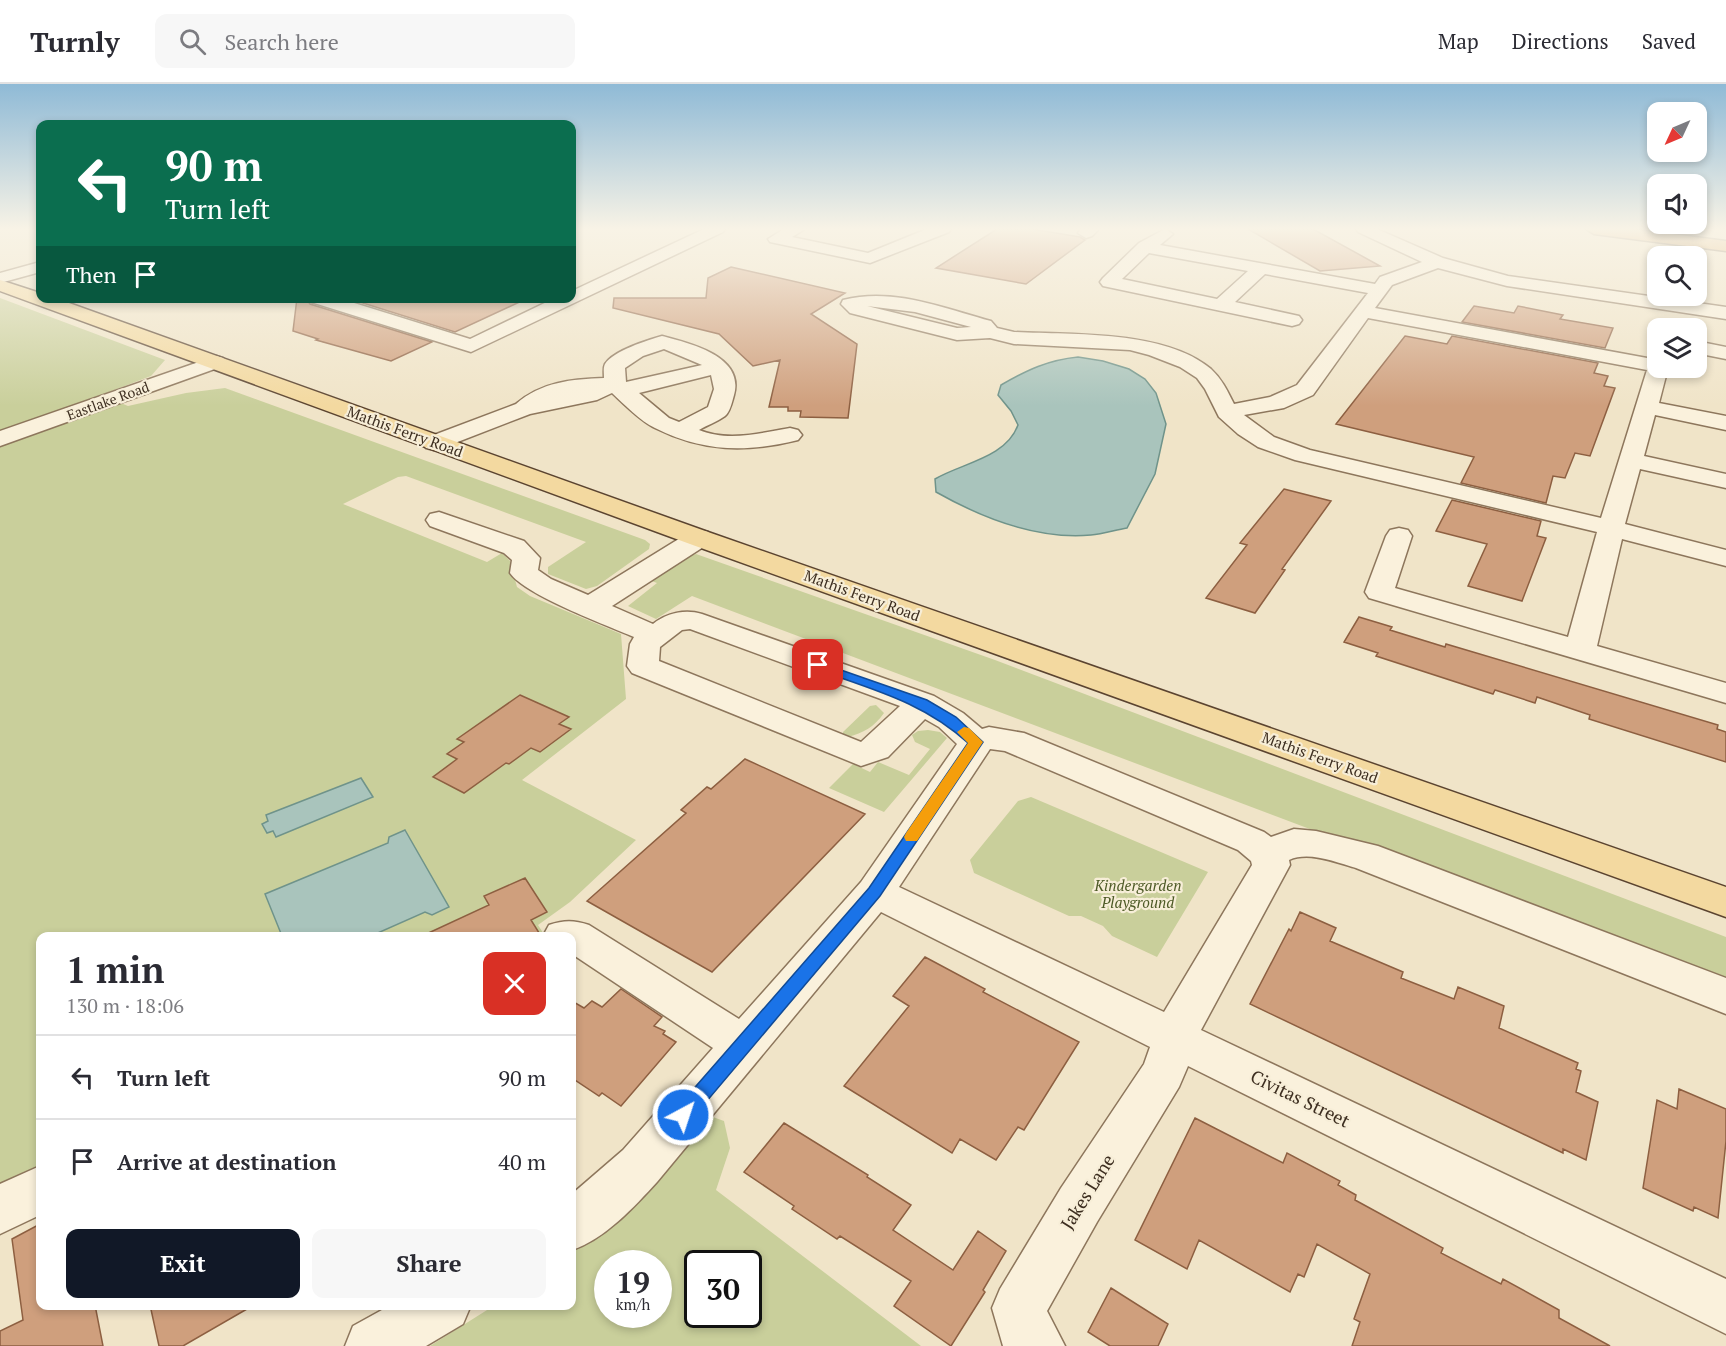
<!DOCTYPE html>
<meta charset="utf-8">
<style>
:root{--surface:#fff;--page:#f7f7f7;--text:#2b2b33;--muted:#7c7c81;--line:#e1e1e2;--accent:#111827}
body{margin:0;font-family:"PT Serif",serif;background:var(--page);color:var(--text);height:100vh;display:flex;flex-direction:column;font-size:22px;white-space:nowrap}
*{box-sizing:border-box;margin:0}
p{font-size:20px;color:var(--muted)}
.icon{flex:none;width:33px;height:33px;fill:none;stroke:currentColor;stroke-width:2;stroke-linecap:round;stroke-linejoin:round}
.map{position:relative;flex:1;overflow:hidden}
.drawer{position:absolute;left:36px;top:848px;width:540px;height:378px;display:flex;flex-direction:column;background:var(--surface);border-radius:12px;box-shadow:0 3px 9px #0003}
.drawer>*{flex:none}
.hud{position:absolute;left:36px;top:36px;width:540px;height:183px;border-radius:12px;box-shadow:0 3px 9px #0003;background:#0b6e4f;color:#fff;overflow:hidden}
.needle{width:39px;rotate:226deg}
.buttons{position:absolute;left:1647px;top:18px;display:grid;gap:12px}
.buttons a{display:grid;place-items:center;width:60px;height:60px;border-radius:12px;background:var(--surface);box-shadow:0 3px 9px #0003;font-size:30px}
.speed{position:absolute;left:594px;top:1166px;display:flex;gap:12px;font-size:30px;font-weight:700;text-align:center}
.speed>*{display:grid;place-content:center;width:78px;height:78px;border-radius:50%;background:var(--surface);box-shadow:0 3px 9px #0003;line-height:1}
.speed small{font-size:15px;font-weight:400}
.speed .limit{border:3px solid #111;border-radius:9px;background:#fff;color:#111}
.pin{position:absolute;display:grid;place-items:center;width:51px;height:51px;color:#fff;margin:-26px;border-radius:12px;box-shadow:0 3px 9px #0006}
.me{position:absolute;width:66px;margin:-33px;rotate:40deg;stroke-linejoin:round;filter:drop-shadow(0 0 4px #0008)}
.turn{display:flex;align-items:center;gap:21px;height:126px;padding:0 30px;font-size:27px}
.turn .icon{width:78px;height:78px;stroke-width:2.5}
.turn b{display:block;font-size:42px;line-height:51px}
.then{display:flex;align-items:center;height:57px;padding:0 30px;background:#0003;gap:12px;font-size:22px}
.round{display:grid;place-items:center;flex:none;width:63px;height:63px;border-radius:12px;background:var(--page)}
.head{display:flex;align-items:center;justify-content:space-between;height:102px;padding:0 30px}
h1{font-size:36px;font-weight:700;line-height:45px}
.primary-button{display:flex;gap:12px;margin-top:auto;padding:12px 30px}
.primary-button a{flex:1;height:69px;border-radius:12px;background:var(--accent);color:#fff;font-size:24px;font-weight:700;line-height:69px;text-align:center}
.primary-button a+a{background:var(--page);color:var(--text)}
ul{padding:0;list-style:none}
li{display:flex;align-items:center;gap:18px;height:84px;padding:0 30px;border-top:2px solid var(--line)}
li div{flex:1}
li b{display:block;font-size:22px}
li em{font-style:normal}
header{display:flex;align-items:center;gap:36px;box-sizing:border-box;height:84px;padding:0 30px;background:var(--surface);border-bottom:2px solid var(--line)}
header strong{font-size:28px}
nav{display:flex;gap:33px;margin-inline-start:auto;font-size:21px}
.search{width:420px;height:54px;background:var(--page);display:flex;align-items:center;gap:15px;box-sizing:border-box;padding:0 21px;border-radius:12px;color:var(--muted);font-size:22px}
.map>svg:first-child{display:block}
.green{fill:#c9cf9b;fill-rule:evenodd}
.water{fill:#a9c4bc;stroke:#6f938a;stroke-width:1.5}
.building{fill:#cf9f7d;stroke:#8d5f41;stroke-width:1.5}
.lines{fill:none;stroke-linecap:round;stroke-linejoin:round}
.minor-casing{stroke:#8d765c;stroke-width:3}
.major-casing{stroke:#5b4430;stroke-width:3}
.highway-casing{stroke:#5b4430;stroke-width:3}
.minor{fill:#faf1dc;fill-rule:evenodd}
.major{fill:#f3d9a0;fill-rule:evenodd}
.highway{fill:#e0a458;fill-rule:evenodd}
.route{fill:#1a73e8;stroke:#114b97;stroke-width:1.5}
.slow{fill:#f59e0b}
.labels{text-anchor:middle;stroke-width:4.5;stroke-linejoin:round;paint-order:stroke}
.far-street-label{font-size:14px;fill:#3d2e20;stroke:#f7eed8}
.street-label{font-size:15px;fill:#3d2e20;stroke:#f7eed8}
.park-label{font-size:15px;font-style:italic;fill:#4d5a26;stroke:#f7eed8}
.near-street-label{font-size:18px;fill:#3d2e20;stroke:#f7eed8}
</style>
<header>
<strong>Turnly</strong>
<div class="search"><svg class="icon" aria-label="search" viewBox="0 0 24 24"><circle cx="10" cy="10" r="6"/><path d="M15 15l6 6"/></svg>Search here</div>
<nav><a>Map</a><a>Directions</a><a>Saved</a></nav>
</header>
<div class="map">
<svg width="1726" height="1262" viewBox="0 0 1726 1262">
<rect width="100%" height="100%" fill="#f0e4c8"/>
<path class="green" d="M0 214 165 276 151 292 101 311 128 322 186 309 225 304 645 456 650 460 649 465 597 502 586 505 548 490V483L586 458 406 392 398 393 343 420 487 478 502 469 510 477 517 503 530 512 621 550 626 615 522 696 636 756 570 818 538 841 545 852H40V1099L0 1118Z
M696 470 995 576 1726 853V902L692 512 656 535 628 522 657 499 649 496 679 476Z
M876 621 884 629C874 643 864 649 847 653L843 650V648L870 622Z
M928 646 940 648 947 654 884 728 829 704 853 680 870 688 878 678 909 691 930 665 915 658 912 651 918 647Z
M1031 713 1208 788 1157 873 1112 852 1103 842 1081 832H1069L974 789 970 776 1018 717Z
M699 1028 724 1037 730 1064 716 1106 921 1262H430L495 1221H572V1167L610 1138ZM608 1179H658V1230H608ZM698 1179H748V1230H698Z"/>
<path class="water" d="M1078 273 1103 277 1129 285 1145 295 1156 309 1166 340 1155 390 1127 444C1115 446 1103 450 1091 451 1037 456 982 434 936 408L935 395C962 379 1006 374 1018 341L1011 327 998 311 1001 301C1027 286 1048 276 1078 273Z
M361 694 373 713 276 753 273 747 267 749 262 740 268 737 266 731Z
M405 746 449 823 432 831 425 828 371 852H282L265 810 388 759 389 753Z"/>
<path class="building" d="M997 145H1032L1080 153 1085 156 1026 200 936 184Z
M1248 145H1313L1380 182 1320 187Z
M731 183 845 209 811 230 857 260 848 334 800 333 801 327H788V323H769L780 276 753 282 719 250 613 224 614 214H706L708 194Z
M297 214H306L310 220 432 258 391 277 316 256 318 255 293 247Z
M347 214H528L455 248Z
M1474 222 1514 229 1518 222 1563 231 1560 235 1613 244 1605 264 1462 238Z
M1405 252 1447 260 1452 252 1598 279 1594 289 1608 292 1604 302 1615 304 1590 372 1575 369 1565 394 1553 392 1546 419 1461 399 1474 373 1336 340Z
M1284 405 1331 417 1282 485 1285 486 1255 529 1206 514 1247 461 1240 459Z
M1452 416 1541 437 1537 452 1546 454 1522 517 1468 502 1487 460 1436 447Z
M1359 533 1392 543 1390 546 1445 563 1446 560 1718 641 1717 645 1726 648V678L1589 635 1590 631 1537 613 1535 619 1495 606 1493 610 1376 572 1378 569 1344 558Z
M520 611 569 633 559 640 571 645 540 668 531 664 509 680 506 679 464 709 433 693 457 675 447 670 464 658 457 655Z
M745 675 865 730 712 888 587 817 686 729 681 726 707 703 711 705Z
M525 794 547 828 531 836 541 852H422L489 821 484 812Z
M1300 828 1336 844 1330 857 1403 888 1401 894 1454 915 1458 903 1504 922 1499 944 1578 979 1576 985 1581 987 1576 1008 1598 1018 1586 1076 1563 1065V1069L1250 920 1289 845 1291 847Z
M925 873 985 905 983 908 1079 958 1024 1046 1018 1043 996 1076 960 1055 952 1069 844 1002 909 922 893 912Z
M621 905 662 933 654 942 665 947 663 950 676 958 621 1022 602 1009 599 1012 572 994V917L584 924 592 917 602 923Z
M1679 1005 1726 1025V1057L1718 1134 1694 1123 1693 1127 1643 1104 1657 1016 1677 1025Z
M1195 1034 1283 1079 1287 1069 1340 1097 1338 1101 1356 1111 1355 1116 1443 1164 1441 1169 1501 1200 1503 1195 1559 1226V1234L1610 1262H1352L1360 1238 1354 1235 1370 1190 1317 1160 1304 1193 1298 1190 1290 1208 1199 1156 1187 1185 1135 1156Z
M784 1039 868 1091 867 1093 911 1121 893 1146 953 1186 978 1147 1006 1167 983 1206 985 1208 951 1262 894 1222 911 1197 840 1152 837 1155 792 1125 794 1122 744 1088Z
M40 1140V1221H95L103 1262H0V1247L23 1236 12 1155Z
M1111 1204 1168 1240 1158 1262H1110L1088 1248Z
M150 1221H254L183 1262H159Z"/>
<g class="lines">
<defs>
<path id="minor" d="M704 145H725L723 148 471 268 311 218 308 214H338L470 255 555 214H572V207Z
M784 145H805L792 153 868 169 927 145H951L949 148 870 179 770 158 768 155Z
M1081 145H1099L1092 152 1086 154 1078 149Z
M1165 145 1173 150 1160 161 1375 200 1380 193 1422 178 1358 148 1356 145H1377L1443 174 1508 192 1726 223V235L1507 202 1438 184 1392 201 1375 224 1658 276V284H1668L1659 319 1726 332V346L1655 331 1644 372 1726 390V404L1640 385 1625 440 1726 466V482L1622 455 1597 562 1726 599V619L1369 514 1365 508 1386 452 1390 446 1399 444 1408 446 1412 452 1395 504 1568 553 1597 448 1295 376 1258 363 1238 350 1219 333 1205 305 1197 294 1180 283 1149 271 1130 266 1014 260 990 254 957 256 850 229 841 220 843 216C893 203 943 224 991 237L997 244 1014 248C1072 251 1165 246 1211 285 1222 295 1228 308 1234 320L1270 313 1297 301 1368 209 1265 190 1235 218 1299 232 1302 236 1299 240 1292 242 1103 202 1100 198 1103 194 1139 159ZM1149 169 1248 187 1217 215 1122 195ZM867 222 915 228 971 243 957 244ZM1368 234 1647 286 1601 434 1310 366 1274 353 1244 331 1284 324 1313 311Z
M40 178V188L0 199V189Z
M662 252C689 259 745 272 734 311 732 318 730 328 725 332 717 338 707 341 699 346 728 358 761 349 790 344L798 346 802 351 798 356C746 369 703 368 655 344 640 337 624 320 612 309L597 316 530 330 442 364 434 366 426 364 422 359 426 354 516 320C541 298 572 295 604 294 604 289 603 284 605 280 613 267 648 256 662 252ZM664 265 702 281 626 298 625 284 643 272ZM711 291 714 305 708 323 679 338 669 334 639 309Z
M1696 257 1726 263V275L1696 269Z
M216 272 223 274 226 278 223 282 0 362V347Z
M439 428 524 457 540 474 538 486 551 495 588 511 690 448 699 446 708 448 712 454 708 460 612 522 653 540C667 529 685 525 702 530L934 612 963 629 982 645 989 643 1024 649 1264 748 1271 753 1294 745 1316 747 1378 762 1726 894V930L1356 784C1335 778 1309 767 1289 776L1290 781 1201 946 1726 1195V1250L1188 982 1179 1003 1097 1138 1047 1227 1065 1262H1003L992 1224 1000 1205 1061 1104 1144 980 1150 963 881 828 657 1098C634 1123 605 1155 572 1166V1110L623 1066 713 964 572 870V852H543L549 841C564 836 574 836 589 841L739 935 861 798 957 660 939 643 925 635 888 673 861 682 632 589 627 582 630 560 634 553C606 541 525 511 510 489L512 476 504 469 430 442 426 436 430 430ZM690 545 900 622 861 658 659 577 660 563 682 546ZM990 665 1005 667 1238 766 1251 777 1252 781 1164 928 899 803Z
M40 1082V1131L0 1150V1100Z
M391 1221H471L463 1240 426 1262H345L353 1242Z"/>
<path id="major" d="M0 196 40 209V214H55L708 448 1726 803V833L690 460 0 207Z"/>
<path id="highway" d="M1586 145H1632L1726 157V167L1594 150Z"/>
</defs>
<use href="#minor" class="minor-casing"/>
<use href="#major" class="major-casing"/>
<use href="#highway" class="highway-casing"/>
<use href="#minor" class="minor"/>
<use href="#major" class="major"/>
<use href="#highway" class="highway"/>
</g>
<linearGradient id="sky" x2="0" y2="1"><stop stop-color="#8fbad6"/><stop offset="0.45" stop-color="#f8f3e6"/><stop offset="1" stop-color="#f8f3e6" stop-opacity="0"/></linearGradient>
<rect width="1726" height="322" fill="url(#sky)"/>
<path class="route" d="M818 578 927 616 956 633 983 658 880 812 690 1037 683 1040 676 1037 673 1031 676 1025 869 804 968 659C922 617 870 605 813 584L811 581Z"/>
<path class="slow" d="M964 643 969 644 983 658 917 757H906L904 753 906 749 968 659 957 648Z"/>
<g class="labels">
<g class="far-street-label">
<text transform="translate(108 317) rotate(-20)" y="5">Eastlake Road</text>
</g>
<g class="street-label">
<text transform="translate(405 348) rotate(20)" y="5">Mathis Ferry Road</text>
<text transform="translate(862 512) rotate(20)" y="5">Mathis Ferry Road</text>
<text transform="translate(1320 674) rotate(20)" y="5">Mathis Ferry Road</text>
</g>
<g class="park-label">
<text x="1138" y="807">Kindergarden<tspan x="1138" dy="17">Playground</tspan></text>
</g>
<g class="near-street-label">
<text transform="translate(1300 1015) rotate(26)" y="6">Civitas Street</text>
<text transform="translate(1088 1108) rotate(-58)" y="6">Jakes Lane</text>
</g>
</g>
</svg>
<div class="buttons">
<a><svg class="needle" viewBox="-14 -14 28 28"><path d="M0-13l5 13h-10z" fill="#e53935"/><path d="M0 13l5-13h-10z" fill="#7c7c81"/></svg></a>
<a><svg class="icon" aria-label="sound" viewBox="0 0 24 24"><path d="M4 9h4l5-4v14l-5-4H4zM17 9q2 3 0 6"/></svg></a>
<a><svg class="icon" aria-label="search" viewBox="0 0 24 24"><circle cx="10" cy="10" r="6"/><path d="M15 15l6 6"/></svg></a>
<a><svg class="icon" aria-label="layers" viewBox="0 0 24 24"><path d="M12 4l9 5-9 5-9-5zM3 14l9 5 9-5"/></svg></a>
</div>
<div class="speed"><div>19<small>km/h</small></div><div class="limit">30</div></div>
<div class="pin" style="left:818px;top:581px;background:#d93025"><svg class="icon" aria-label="arrive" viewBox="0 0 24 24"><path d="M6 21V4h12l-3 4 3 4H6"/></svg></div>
<svg class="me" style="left:683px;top:1031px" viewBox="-20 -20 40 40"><circle r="17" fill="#1a73e8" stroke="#fff" stroke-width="3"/><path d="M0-11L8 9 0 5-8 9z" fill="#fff"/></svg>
<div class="hud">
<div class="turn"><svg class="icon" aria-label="left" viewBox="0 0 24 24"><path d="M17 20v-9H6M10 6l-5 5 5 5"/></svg><div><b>90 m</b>Turn left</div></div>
<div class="then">Then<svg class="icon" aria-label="arrive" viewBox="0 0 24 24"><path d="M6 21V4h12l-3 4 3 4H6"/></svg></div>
</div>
<section class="drawer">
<div class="head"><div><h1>1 min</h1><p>130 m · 18:06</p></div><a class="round" style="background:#d93025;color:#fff"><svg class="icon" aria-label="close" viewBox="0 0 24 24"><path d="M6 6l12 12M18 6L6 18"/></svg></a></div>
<ul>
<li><svg class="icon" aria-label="left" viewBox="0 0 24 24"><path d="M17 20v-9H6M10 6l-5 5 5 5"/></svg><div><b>Turn left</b></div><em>90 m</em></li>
<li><svg class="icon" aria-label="arrive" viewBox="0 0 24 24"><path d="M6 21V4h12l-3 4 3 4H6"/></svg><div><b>Arrive at destination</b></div><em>40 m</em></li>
</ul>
<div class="primary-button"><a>Exit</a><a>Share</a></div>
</section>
</div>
